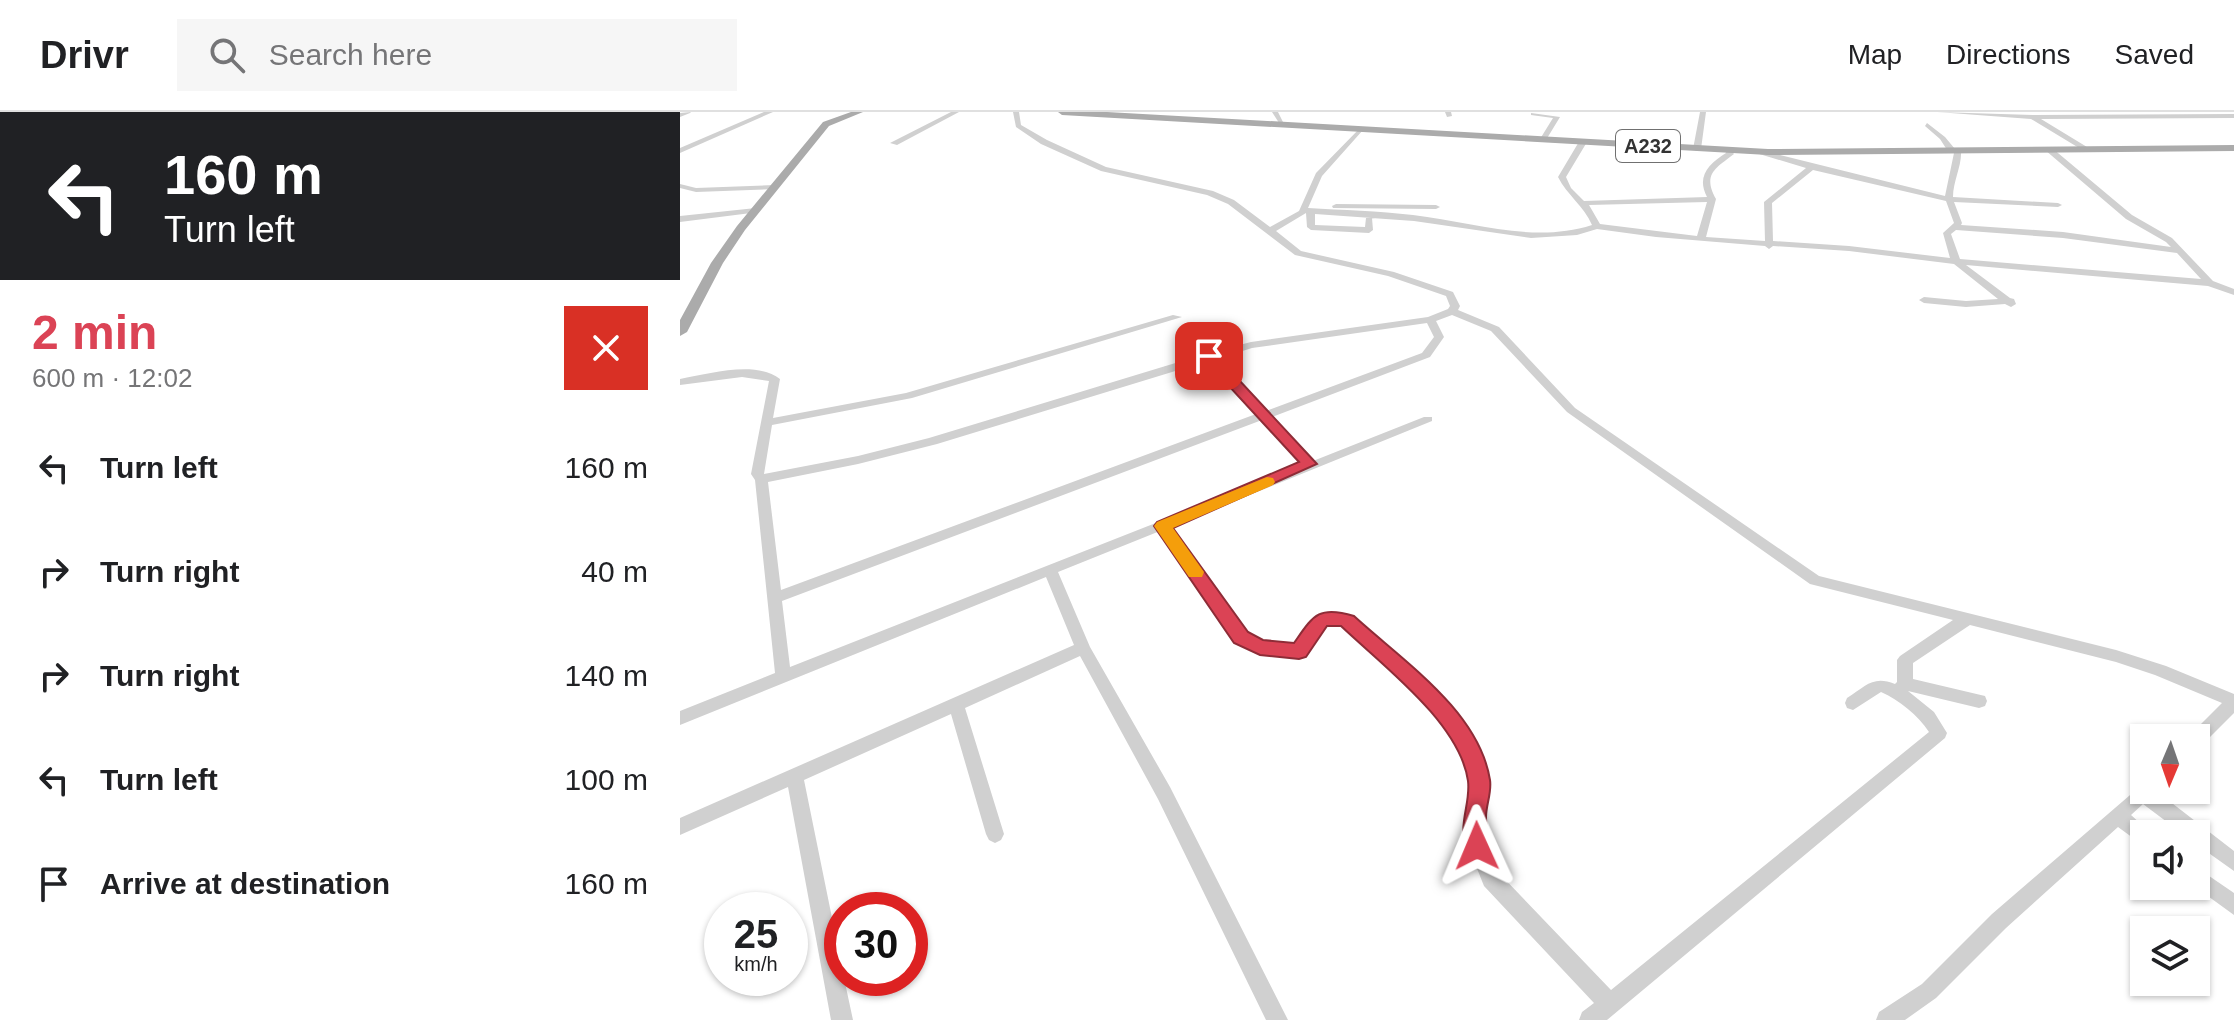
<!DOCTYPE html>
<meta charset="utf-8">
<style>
:root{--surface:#fff;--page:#f6f6f6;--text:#202124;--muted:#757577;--line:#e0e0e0;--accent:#db4355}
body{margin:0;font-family:Helvetica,sans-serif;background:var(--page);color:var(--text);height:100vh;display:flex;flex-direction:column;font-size:30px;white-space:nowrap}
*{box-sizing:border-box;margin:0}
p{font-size:26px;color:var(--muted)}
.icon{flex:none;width:44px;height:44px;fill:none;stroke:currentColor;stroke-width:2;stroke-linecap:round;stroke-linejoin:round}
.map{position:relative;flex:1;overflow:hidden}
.sheet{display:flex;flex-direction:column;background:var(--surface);width:680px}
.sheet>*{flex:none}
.banner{background:#202124;color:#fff;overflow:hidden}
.needle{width:52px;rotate:182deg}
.fabs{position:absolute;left:1450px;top:612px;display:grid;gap:16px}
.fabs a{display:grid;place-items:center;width:80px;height:80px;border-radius:0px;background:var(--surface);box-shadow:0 2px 6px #0004;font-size:40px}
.speed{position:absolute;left:24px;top:780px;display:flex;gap:16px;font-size:40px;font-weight:700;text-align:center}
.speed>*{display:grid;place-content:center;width:104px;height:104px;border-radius:50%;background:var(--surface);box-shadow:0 2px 6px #0004;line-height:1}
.speed small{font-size:20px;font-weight:400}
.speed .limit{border:12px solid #d22;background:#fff;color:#111}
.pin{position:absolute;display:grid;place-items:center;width:68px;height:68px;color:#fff;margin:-34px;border-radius:16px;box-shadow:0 4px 12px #0006}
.me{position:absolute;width:88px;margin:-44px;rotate:359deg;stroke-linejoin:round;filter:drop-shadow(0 0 6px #0008)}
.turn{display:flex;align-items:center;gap:28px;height:168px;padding:0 32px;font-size:36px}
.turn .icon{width:104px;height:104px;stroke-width:2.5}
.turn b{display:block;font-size:56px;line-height:68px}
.round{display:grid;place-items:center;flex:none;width:84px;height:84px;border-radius:0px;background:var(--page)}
.summary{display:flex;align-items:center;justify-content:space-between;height:136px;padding:0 32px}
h1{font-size:48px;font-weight:800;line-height:60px;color:var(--accent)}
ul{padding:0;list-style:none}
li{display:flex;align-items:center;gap:24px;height:104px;padding:0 32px}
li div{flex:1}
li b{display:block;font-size:30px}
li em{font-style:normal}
header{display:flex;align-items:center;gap:48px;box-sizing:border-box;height:112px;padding:0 40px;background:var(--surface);border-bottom:2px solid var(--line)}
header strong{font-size:38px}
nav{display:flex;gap:44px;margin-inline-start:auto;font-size:28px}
.search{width:560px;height:72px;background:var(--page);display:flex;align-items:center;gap:20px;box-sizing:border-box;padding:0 28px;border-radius:0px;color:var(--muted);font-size:30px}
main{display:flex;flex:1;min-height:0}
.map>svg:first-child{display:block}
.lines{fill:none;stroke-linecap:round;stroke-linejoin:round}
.minor{fill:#d0d0d0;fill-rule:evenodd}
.major{fill:#ababab;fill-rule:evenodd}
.route{fill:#db4355;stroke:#8e2c37;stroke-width:2}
.slow{fill:#f59e0b}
.labels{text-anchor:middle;stroke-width:8;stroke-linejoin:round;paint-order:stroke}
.shield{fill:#fff;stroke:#707070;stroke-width:2}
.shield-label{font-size:20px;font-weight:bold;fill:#333}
</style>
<header>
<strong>Drivr</strong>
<div class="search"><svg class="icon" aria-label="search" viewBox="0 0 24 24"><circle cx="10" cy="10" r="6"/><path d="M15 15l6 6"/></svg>Search here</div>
<nav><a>Map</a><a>Directions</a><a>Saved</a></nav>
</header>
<main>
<section class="sheet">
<div class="banner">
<div class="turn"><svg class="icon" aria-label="left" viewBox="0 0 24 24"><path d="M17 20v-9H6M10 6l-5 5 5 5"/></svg><div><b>160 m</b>Turn left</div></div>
</div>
<div class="summary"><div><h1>2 min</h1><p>600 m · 12:02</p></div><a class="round" style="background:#d93025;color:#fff"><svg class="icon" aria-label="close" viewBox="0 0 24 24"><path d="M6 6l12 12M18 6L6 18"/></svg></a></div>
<ul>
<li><svg class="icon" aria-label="left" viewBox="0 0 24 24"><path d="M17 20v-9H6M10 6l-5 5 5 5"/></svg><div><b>Turn left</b></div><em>160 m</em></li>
<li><svg class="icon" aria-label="right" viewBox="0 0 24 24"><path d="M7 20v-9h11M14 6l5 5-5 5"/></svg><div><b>Turn right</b></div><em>40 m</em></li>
<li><svg class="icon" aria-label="right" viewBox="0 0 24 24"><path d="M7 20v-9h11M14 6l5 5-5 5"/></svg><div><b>Turn right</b></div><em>140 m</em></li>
<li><svg class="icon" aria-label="left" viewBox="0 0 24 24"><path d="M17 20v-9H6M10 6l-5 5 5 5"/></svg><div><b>Turn left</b></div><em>100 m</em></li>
<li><svg class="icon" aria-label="arrive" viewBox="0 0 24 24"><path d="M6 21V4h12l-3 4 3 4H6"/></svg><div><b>Arrive at destination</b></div><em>160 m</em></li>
</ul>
</section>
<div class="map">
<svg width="1554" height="908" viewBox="0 0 1554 908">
<rect width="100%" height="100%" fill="#fff"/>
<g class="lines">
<path class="minor" d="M11 0 10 1 0 5V1Z
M84 0H93L0 41V36Z
M271 0H279L217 33 210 31Z
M333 0H339L341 13 367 28 426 55 533 79 554 88 590 115 619 99 636 61 681 15 683 18 642 64 628 96C662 98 699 99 733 103 793 110 853 132 912 113 904 94 887 83 878 65L900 28 907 30 886 65 891 76 904 89 1027 85C1016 64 1029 52 1046 41L1045 38 1049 36 1054 42C1036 56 1022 62 1036 87L1026 125 1085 129 1084 90 1126 56 1076 41V37L1265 84 1274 41H1269L1260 27 1245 14 1247 11 1265 25 1275 37 1281 39C1282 54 1273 69 1273 85L1378 91 1382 93 1378 95 1274 90 1282 111 1281 113 1383 120 1491 135 1486 130 1446 107 1365 38 1372 36 1452 103 1492 126 1533 169 1554 177V183L1528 174 1286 153 1330 186 1334 187 1336 192 1331 195 1325 192 1286 195 1244 191 1239 188 1244 185 1286 189 1318 187 1274 152 1169 139 1093 134 1089 137 1085 134 976 125 917 117 897 123 851 126 734 109 635 102V113L685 115 686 106H692L693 118 689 121 631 118 627 115 626 101 596 119 621 139 714 160 773 180 780 194 778 198 819 215 895 296 1139 464 1436 538 1486 554 1554 582V601L1522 633 1516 635V626H1509L1510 623 1542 591 1475 563 1436 550 1290 513 1233 551V567L1305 584 1307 589 1305 594 1299 596 1228 579 1254 600 1267 621 1265 626 927 908H899L902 900 914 891 804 774 788 734 785 703 791 671 783 639 765 611 662 514 647 513C637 523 633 540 619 545L580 542 556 530 480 419 378 460 410 535 490 675 608 908H586L478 687 400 544 285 596 324 722 321 728 315 731 309 728 306 722 271 602 124 668 162 855V866H164L173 908H151L108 675 0 723V706L394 533 366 465 0 613V599L95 561 75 368 71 362 89 269 62 265 0 273V267C29 262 75 248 100 267L93 306 226 281 493 203 502 205 232 286 92 313 84 362 178 344 249 326 525 242 571 230 748 205 768 197 770 194 766 184 708 164 615 143 548 92 527 83 421 59 361 32 336 15ZM1133 58 1266 89 1274 111 1263 121 1270 146 1169 134 1093 129 1092 91ZM1027 90 1017 124 920 112 909 93ZM1276 118 1383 126 1497 141 1521 167 1280 147 1271 122ZM772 203 811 219 887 300 1130 472 1273 508 1220 544 1217 548V570L1215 572C1193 563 1186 574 1167 586L1165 591 1167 596 1173 598 1201 580C1219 588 1238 603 1249 620L931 878 818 760 806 734 803 703 809 671 799 637 777 601 672 505C636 495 636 510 615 533L582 530 566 522 491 415 752 309V305H744L633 349 592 305 750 245 764 225 756 209ZM747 211 754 225 742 241 586 299 537 247 572 236ZM528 249 576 302 101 478 88 370 178 352 257 332ZM582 308 623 353 110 555 102 489Z
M592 0H598L605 14H601Z
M765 0H771L772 4 767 5Z
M1020 0H1026L1021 37 1017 39 1013 37Z
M1257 0 1353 3 1554 2V6L1361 7 1407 35 1404 39 1351 7Z
M851 1 880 5 866 28 860 27 873 6 851 3Z
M0 72 16 76 94 73 98 75 94 77 16 80 0 76Z
M656 92 756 93 760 95 756 97 653 96 652 94Z
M76 96H79V100L0 110V104Z
M1464 671V678H1475L1554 739V759L1516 732V722H1503L1463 692 1451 703 1472 722H1464V734L1438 715 1326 816 1256 886 1225 908H1196L1199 900 1242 872 1312 802Z
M1516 755 1554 781V803L1514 774H1516Z"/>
<path class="major" d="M171 0H183L149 14 65 118 43 151 7 220 0 224V208L31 151 57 114 143 10Z
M378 0H427L1088 37 1554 33V39L1088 43 382 3Z"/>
</g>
<path class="route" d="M529 239 534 241 637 352 493 416 568 520 583 528 614 531C633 504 638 493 674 504 723 549 799 599 810 668 812 680 806 693 806 705 806 718 811 729 805 742L797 745 788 742C776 714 791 693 788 669 780 611 702 553 661 514H647L626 545 619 547 580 543 554 531 474 414 477 410 619 350 524 247 522 244Z"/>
<path class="slow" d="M587 365 593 366 595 370 593 373 493 416 524 460 522 465H509L474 414 477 410Z"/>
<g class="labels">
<rect class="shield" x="936" y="18" width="64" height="32" rx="6"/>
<g class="shield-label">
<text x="968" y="41">A232</text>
</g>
</g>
</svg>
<div class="fabs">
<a><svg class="needle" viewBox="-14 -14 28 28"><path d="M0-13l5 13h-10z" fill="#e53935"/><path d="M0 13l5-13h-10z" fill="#757577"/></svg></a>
<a><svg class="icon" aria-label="sound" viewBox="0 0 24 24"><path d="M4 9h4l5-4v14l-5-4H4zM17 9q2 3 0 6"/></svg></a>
<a><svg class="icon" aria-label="layers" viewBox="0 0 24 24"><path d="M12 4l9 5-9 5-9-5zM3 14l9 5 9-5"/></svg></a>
</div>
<div class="speed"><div>25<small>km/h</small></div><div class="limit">30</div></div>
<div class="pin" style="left:529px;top:244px;background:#d93025"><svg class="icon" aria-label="arrive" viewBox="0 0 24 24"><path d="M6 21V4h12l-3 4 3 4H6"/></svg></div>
<svg class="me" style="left:797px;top:734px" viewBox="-20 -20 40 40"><path d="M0-17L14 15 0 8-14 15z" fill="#db4355" stroke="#fff" stroke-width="4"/></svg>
</div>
</main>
